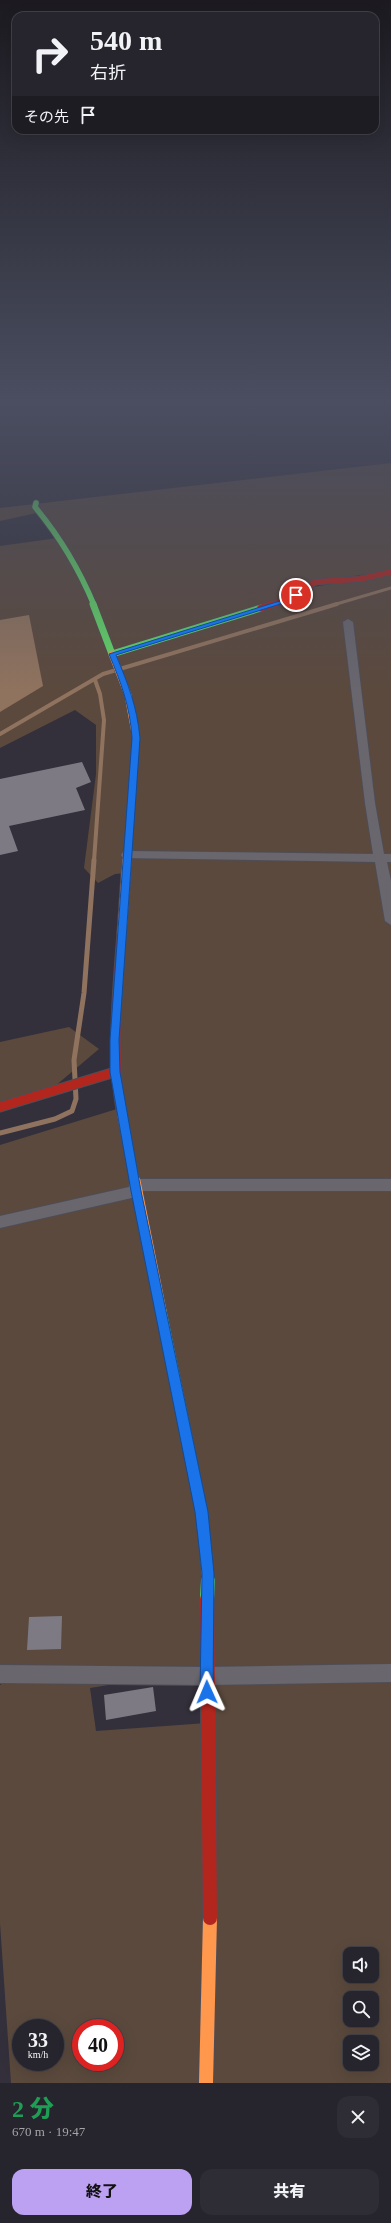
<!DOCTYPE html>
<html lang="ja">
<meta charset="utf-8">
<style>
:root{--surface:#26242c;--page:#2e2c34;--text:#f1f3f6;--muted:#a4a4a9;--line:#424148;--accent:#bca0f2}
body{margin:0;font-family:"Times New Roman","Noto Sans JP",serif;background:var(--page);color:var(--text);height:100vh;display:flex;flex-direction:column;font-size:15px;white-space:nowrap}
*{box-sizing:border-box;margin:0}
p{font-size:13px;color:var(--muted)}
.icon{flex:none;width:22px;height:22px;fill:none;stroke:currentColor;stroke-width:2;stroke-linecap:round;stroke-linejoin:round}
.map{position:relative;height:2083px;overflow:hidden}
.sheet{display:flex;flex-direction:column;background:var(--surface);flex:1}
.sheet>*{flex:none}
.banner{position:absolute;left:12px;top:12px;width:367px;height:122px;border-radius:12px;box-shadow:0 4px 16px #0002,0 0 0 1px var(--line);background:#26242c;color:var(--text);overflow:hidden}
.buttons{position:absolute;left:343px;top:1947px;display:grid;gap:8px}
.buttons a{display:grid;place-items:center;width:36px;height:36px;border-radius:8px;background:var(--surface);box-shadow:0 4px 16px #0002,0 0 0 1px var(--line);font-size:20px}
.speed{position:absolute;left:12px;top:2019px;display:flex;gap:8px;font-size:20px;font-weight:700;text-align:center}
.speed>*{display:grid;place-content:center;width:52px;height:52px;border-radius:50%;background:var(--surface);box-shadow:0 4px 16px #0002,0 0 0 1px var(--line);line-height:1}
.speed small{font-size:10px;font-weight:400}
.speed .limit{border:6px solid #d22;background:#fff;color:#111}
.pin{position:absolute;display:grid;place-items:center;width:34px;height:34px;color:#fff;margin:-17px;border:2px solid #fff;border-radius:50%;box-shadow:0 1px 4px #0007}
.me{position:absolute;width:44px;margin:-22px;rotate:359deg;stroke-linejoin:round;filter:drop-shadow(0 0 3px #0008)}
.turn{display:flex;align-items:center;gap:14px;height:84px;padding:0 12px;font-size:18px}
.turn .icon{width:52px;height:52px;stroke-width:2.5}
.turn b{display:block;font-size:28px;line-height:34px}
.then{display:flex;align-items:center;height:38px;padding:0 12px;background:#0003;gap:8px;font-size:15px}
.round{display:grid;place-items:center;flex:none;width:42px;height:42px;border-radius:12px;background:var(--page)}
.overview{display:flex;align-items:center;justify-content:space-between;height:68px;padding:0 12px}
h1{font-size:24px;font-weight:800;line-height:30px;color:#1e9e55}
.cta{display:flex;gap:8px;margin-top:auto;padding:8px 12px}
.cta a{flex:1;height:46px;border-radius:12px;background:var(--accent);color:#111;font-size:16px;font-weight:800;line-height:46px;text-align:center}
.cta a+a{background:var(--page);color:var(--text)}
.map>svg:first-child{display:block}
.green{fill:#5b493d;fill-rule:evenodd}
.water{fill:#90735e}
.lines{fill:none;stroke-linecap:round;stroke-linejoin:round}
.stream-far2{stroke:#90735e;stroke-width:3}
.stream-far1{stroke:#90735e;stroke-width:4}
.stream{stroke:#90735e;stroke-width:5}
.building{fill:#7d7a84}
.street-casing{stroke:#4f4d56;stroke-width:2}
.fast-far3-casing{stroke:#4f4d56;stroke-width:7}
.fast-far2-casing{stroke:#4f4d56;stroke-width:8}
.fast-far1-casing{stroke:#4f4d56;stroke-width:13}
.fast-casing{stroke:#4f4d56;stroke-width:16}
.slow-far3-casing{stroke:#4f4d56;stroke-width:8}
.slow-far2-casing{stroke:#4f4d56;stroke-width:11}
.slow-far1-casing{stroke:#4f4d56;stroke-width:13}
.slow-casing{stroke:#4f4d56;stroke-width:16}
.jam-far3-casing{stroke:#4f4d56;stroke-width:7}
.jam-far2-casing{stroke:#4f4d56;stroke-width:8}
.jam-far1-casing{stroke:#4f4d56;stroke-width:11}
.jam-casing{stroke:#4f4d56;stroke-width:16}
.street{fill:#69666e;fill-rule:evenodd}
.fast-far3{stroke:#63d668;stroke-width:5.5}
.fast-far2{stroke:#63d668;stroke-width:7}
.fast-far1{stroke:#63d668;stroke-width:11}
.fast{stroke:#63d668;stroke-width:14}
.slow-far3{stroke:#ff974d;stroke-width:7}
.slow-far2{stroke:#ff974d;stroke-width:9}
.slow-far1{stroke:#ff974d;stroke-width:11}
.slow{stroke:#ff974d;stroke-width:14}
.jam-far3{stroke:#b3261e;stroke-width:5.5}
.jam-far2{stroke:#b3261e;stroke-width:7}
.jam-far1{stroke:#b3261e;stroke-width:9}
.jam{stroke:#b3261e;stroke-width:14}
.route{fill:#1a73e8;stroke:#114b97}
</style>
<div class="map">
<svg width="391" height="2083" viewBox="0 0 391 2083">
<rect width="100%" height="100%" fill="#33303b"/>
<path class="green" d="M391 463V2083H11L0 1923V1685L18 1674H0V1145L120 1108 115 1072 126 873 115 874 98 883 84 868 96 774V725L75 710 0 748V546L58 538 41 512 0 521V508ZM389 571 360 579 313 587 326 580ZM170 1675 206 1676 207 1723 96 1731 90 1688ZM350 1954H372V1976H350ZM350 1998H372V2020H350ZM21 2028H55V2062H21ZM81 2028H115V2062H81ZM350 2042H372V2064H350Z
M69 1027 99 1049 48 1092 0 1105V1042Z"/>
<path class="water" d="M29 615 43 686 0 712V620Z"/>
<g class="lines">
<path class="stream-far2" d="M333 605 391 588"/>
<path class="stream-far1" d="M0 734 103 674 337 604
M94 861 104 720 100 694 95 680"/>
<path class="stream" d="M0 1133 55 1119 72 1111 76 1099 74 1060 84 993 94 860"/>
</g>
<path class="building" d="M82 762 91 782 76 788 85 810 9 826 18 851 0 855V779Z
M62 1616 61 1649 27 1650 29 1617Z
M153 1687 156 1711 106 1720 104 1695Z"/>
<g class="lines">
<defs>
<path id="street" d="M348 619 353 622 375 803 384 854H391V862H387L391 881V925L385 921 375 862 123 858 121 855 123 852 127 851 373 854 365 803 343 622Z
M135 1179H391V1191H143L141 1195 136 1197 0 1228V1216L129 1187 130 1181Z
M391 1664V1682L206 1685 0 1683V1665L206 1667Z"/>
<path id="fast-far3" d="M36 503 35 507C60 537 79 569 94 605"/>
<path id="fast-far2" d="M93 604 112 654 261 608"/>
<path id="fast-far1" d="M161 1311 202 1512 208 1582"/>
<path id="fast" d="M207 1599 208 1581"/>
<path id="slow-far3" d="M112 654 128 695 136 738 127 861"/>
<path id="slow-far2" d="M122 933 127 860
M122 1116 135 1182"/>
<path id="slow-far1" d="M135 1181 161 1311"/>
<path id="slow" d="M206 2083 210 1918"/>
<path id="jam-far3" d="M271 605 285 601 315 582 360 579 391 572"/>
<path id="jam-far2" d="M261 608 274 604"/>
<path id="jam-far1" d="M122 933C117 995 111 1055 122 1116
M0 1107 115 1072"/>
<path id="jam" d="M207 1599 210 1918"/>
</defs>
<use href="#street" class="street-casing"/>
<use href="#fast-far3" class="fast-far3-casing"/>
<use href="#fast-far2" class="fast-far2-casing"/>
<use href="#fast-far1" class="fast-far1-casing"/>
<use href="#fast" class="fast-casing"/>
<use href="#slow-far3" class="slow-far3-casing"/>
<use href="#slow-far2" class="slow-far2-casing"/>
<use href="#slow-far1" class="slow-far1-casing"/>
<use href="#slow" class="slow-casing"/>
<use href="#jam-far3" class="jam-far3-casing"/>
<use href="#jam-far2" class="jam-far2-casing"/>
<use href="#jam-far1" class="jam-far1-casing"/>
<use href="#jam" class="jam-casing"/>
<use href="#street" class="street"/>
<use href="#fast-far3" class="fast-far3"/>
<use href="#fast-far2" class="fast-far2"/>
<use href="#fast-far1" class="fast-far1"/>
<use href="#fast" class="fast"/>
<use href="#slow-far3" class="slow-far3"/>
<use href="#slow-far2" class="slow-far2"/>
<use href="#slow-far1" class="slow-far1"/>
<use href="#slow" class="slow"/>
<use href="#jam-far3" class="jam-far3"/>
<use href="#jam-far2" class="jam-far2"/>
<use href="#jam-far1" class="jam-far1"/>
<use href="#jam" class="jam"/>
</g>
<linearGradient id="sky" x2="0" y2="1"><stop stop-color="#1c1a20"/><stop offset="0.58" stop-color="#4a4e60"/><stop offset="1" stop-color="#4a4e60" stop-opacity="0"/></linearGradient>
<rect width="391" height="692" fill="url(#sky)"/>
<path class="route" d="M293 593 299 595 287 602 116 655C128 684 137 706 140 738L119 1040 120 1072 141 1191 208 1512 214 1573 213 1692 211 1696 207 1698 202 1696 200 1692 202 1573 195 1512 131 1191 110 1072V1040L132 738C130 706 121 683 109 654L283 600Z"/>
</svg>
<div class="buttons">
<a><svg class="icon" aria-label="sound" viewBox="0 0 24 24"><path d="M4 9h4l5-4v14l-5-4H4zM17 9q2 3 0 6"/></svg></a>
<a><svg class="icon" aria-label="search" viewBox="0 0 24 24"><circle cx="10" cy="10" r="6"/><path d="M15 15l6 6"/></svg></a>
<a><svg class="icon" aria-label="layers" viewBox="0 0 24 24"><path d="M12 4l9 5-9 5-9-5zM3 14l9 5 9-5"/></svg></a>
</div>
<div class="speed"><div>33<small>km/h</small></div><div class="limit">40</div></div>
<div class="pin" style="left:296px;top:595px;background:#d93025"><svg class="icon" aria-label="arrive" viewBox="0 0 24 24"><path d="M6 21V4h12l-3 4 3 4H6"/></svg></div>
<svg class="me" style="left:207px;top:1692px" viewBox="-20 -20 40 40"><path d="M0-17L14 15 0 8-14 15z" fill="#1a73e8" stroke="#fff" stroke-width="4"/></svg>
<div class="banner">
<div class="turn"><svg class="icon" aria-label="right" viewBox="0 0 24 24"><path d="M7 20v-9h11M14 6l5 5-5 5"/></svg><div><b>540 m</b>右折</div></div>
<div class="then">その先<svg class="icon" aria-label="arrive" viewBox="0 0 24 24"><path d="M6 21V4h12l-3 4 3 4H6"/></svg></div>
</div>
</div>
<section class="sheet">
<div class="overview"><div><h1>2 分</h1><p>670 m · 19:47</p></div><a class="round"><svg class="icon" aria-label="close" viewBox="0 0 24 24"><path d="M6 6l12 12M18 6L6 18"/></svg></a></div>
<div class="cta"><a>終了</a><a>共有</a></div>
</section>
